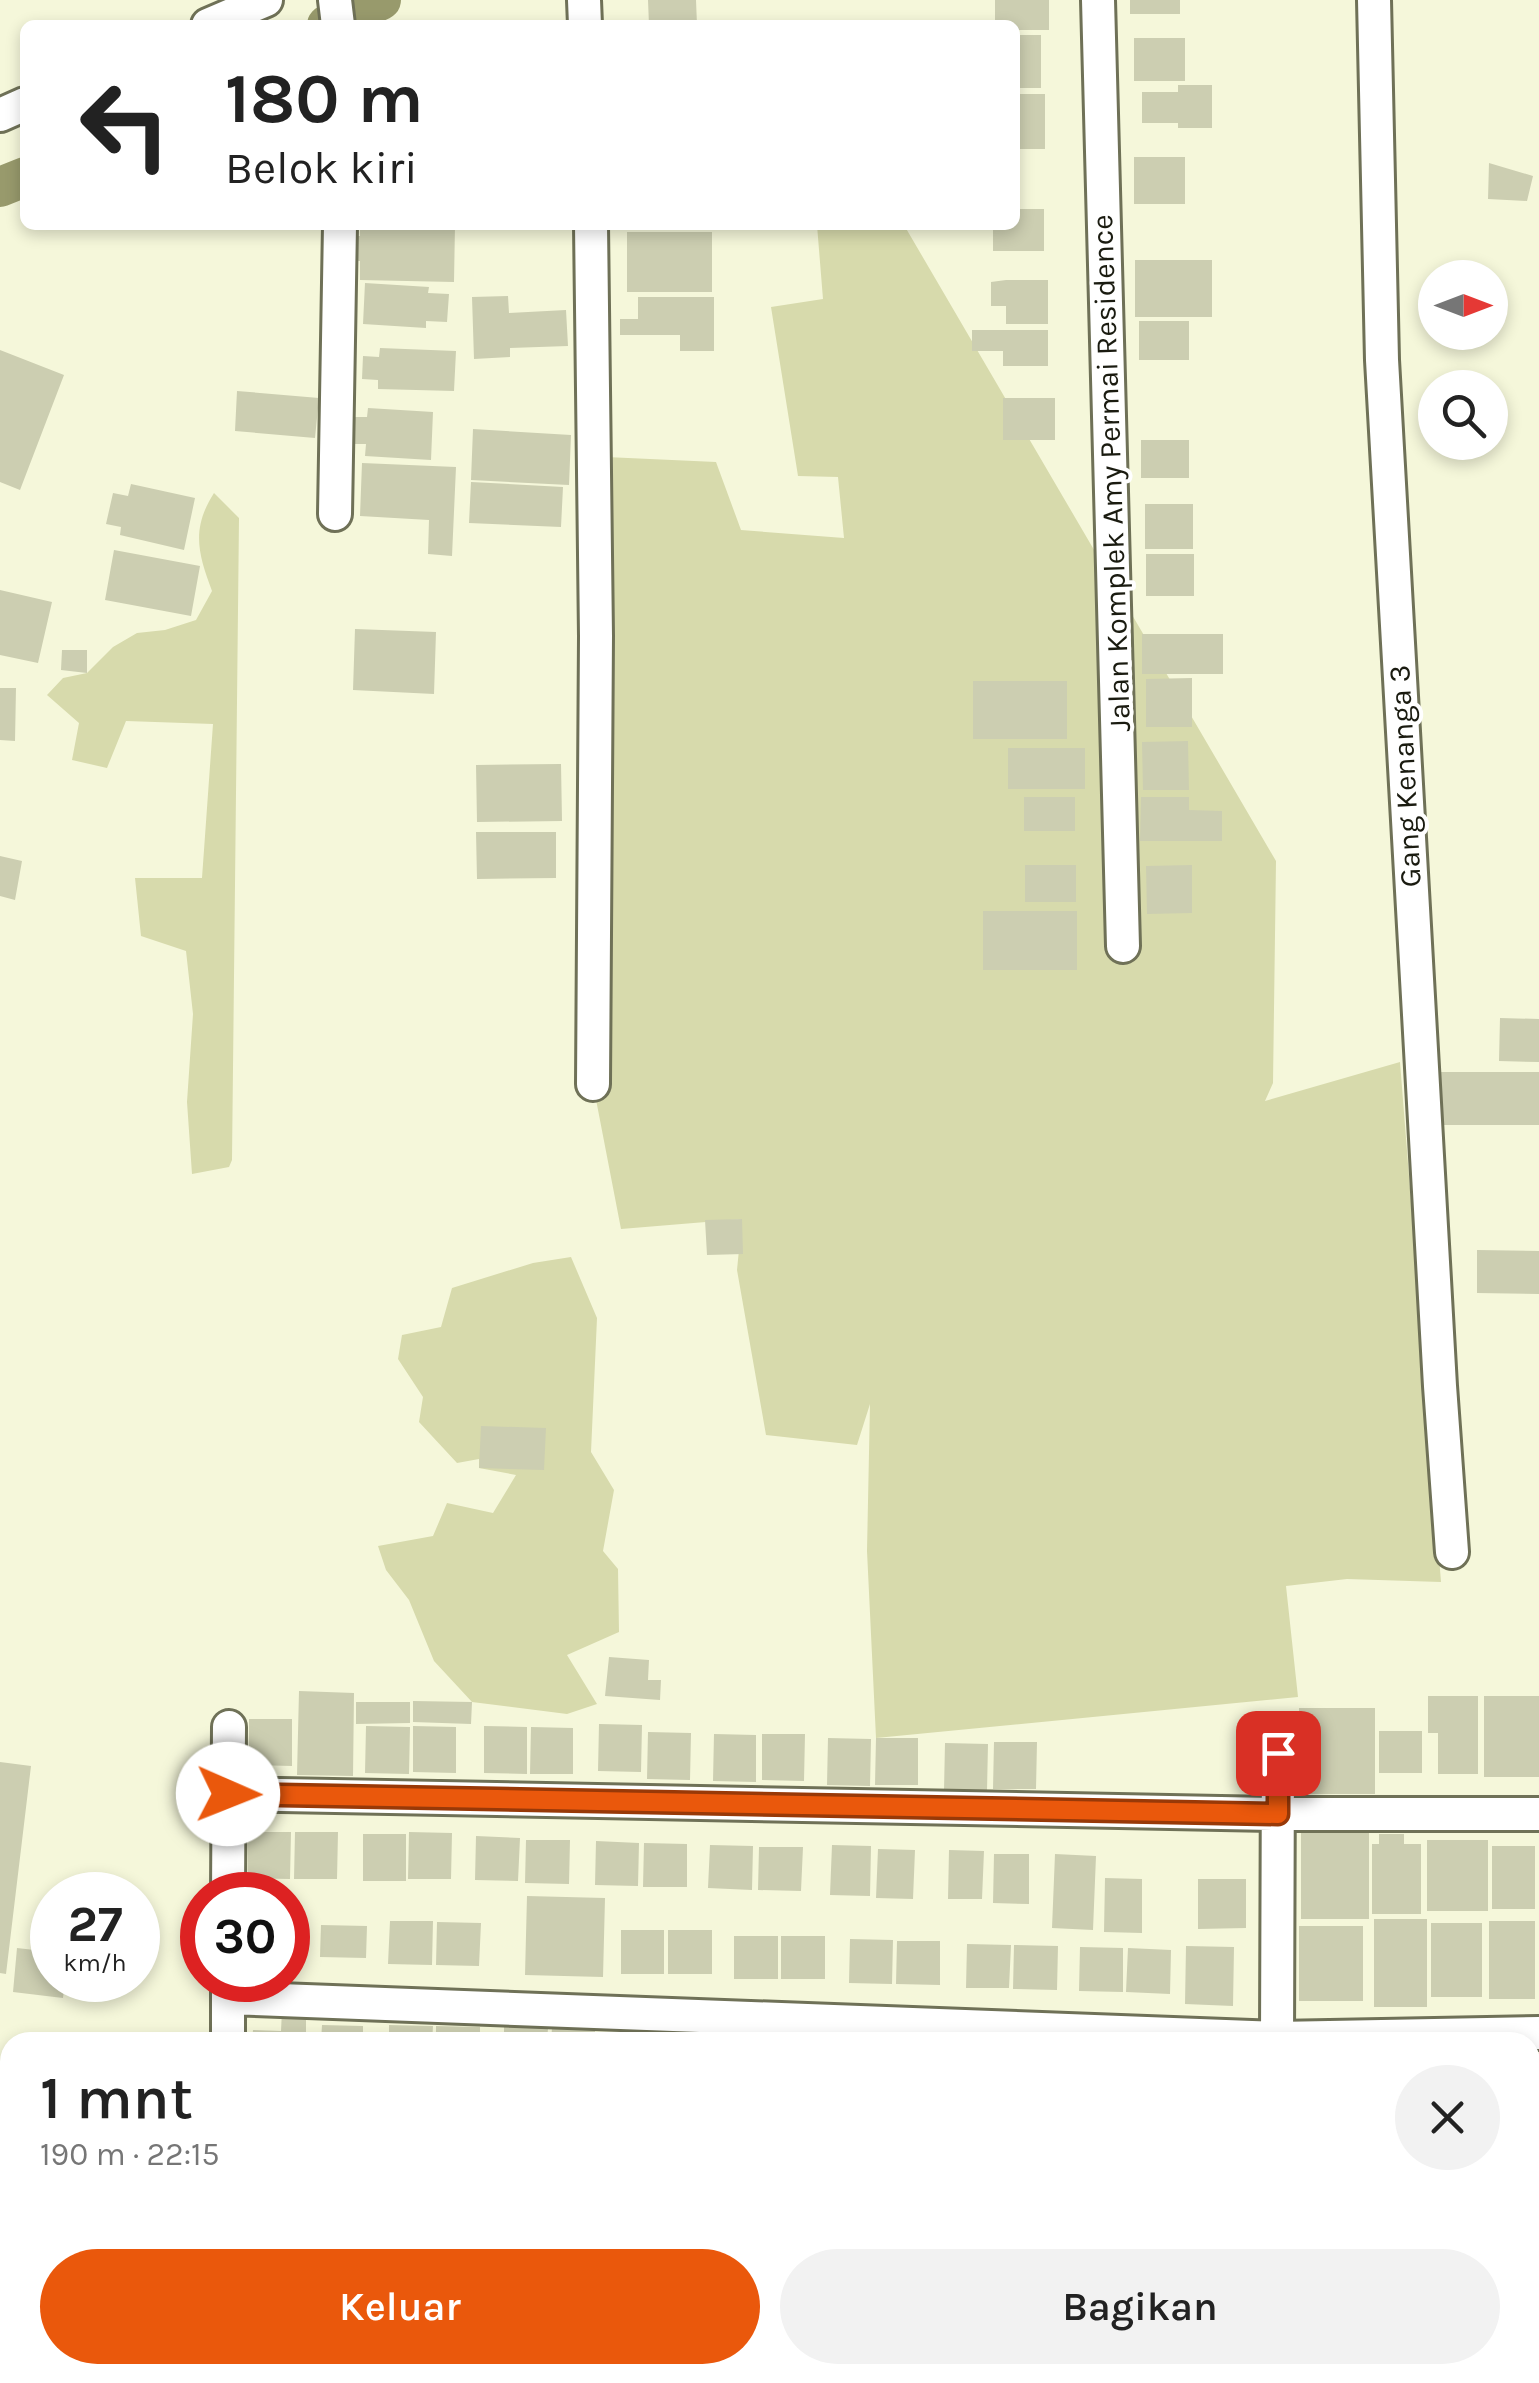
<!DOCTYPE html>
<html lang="id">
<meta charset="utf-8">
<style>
:root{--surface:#fff;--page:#f2f2f2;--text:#222;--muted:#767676;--accent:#ea580c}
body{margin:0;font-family:Karla,sans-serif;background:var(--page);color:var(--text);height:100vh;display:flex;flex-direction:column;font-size:38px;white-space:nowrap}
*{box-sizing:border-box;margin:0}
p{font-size:32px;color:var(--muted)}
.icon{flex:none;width:55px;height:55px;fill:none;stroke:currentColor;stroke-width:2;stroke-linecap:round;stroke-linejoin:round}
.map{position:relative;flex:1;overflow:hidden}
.panel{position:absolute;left:0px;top:2032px;width:1540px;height:352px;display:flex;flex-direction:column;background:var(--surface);border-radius:30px 30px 0 0;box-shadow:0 5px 15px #0003}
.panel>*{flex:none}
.guide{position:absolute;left:20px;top:20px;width:1000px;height:210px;border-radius:15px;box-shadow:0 5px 15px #0003;background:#fff;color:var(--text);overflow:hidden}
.needle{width:65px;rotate:90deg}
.buttons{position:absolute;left:1418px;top:260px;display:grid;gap:20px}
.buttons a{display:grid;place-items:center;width:90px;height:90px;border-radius:50%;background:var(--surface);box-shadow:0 5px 15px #0003;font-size:50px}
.speed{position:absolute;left:30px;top:1872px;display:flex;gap:20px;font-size:50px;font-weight:700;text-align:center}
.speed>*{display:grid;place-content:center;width:130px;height:130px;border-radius:50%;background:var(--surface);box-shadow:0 5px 15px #0003;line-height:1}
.speed small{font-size:25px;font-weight:400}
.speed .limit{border:15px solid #d22;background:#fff;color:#111}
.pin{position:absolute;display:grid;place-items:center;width:85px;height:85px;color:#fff;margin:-42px;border-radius:20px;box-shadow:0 5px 15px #0006}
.me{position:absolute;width:110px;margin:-55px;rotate:91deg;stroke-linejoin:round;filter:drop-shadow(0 0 8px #0008)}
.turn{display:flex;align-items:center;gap:35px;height:210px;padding:0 40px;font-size:45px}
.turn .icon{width:130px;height:130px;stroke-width:2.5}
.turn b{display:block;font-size:70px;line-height:85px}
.round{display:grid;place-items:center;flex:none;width:105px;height:105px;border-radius:52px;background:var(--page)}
.summary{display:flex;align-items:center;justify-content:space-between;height:170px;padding:0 40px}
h1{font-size:60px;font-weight:600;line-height:75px}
.button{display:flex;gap:20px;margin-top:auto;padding:20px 40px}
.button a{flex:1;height:115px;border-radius:60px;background:var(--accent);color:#fff;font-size:40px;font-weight:600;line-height:115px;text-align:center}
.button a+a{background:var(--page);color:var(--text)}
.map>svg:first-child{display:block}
.green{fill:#d7daac}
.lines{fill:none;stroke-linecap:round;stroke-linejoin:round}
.canal{stroke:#989a6c;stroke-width:40}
.building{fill:#ccceb1}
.street-casing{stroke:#6f7157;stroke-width:38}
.street{stroke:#fff;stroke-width:32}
.route-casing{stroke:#983908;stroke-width:25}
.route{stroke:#ea580c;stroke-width:18}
.labels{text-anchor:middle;stroke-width:8;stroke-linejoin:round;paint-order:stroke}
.street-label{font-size:30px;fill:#1a1b10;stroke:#fff}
</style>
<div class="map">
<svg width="1539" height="2383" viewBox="0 0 1539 2383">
<rect width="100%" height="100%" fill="#f5f7da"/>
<path class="green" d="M817 225H904L1276 861 1273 1083 1265 1101 1400 1062 1441 1582 1347 1579 1286 1586 1298 1697 876 1738 867 1551 870 1404 857 1445 766 1435 737 1270 742 1219 621 1229 593 1084 606 457 716 462 741 530 844 538 838 477 798 476 771 307 823 299Z
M214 493 239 518 232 1160 229 1167 192 1174 187 1102 193 1014 186 951 141 936 135 878H202L213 724 126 721 107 768 72 760 79 723 47 695 63 678 87 673 113 647 137 633 165 630 196 620 212 591C198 553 191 529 214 493Z
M571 1257 597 1318 591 1452 614 1490 603 1551 618 1569 619 1632 567 1655 597 1704 567 1714 472 1702 434 1661 409 1600 386 1570 378 1546 433 1536 447 1503 493 1513 516 1475 479 1468V1459L457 1463 419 1422 423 1397 398 1359 402 1335 441 1327 452 1288 533 1263Z"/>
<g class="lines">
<path class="canal" d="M327 25 381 0
M0 187 25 177"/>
</g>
<path class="building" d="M648 0H696L697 25H649Z
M995 0H1049V30H1015V25H995Z
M1130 0H1180V14H1130Z
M1015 35H1041V88H1015Z
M1134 38H1185V81H1134Z
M1178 85H1212V128H1178V123H1142V92H1178Z
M1015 94H1045V149H1015Z
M1134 157H1185V204H1134Z
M1489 163 1533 176 1527 201 1488 199Z
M1015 209H1044V251H993V225H1015Z
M360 225H455L454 282 360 280V261H346V236H360Z
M627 232H712V292H627Z
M1135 260H1212V317H1135Z
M1006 280H1048V324H1006V306H991V282Z
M365 283 429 287 428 293 449 294 447 322 426 321V328L363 324Z
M508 296 509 313 566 310 568 346 510 348V357L474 359 472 297Z
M638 297H714V351H680V335H620V319H638Z
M1139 321H1189V360H1139Z
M972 330H1048V366H1003V351H972Z
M380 348 456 351 454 391 378 389V380L362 379 363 356 379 357Z
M0 350 64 375 20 490 0 482Z
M237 391 319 398 315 438 235 431Z
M1003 398H1055V440H1003Z
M368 408 433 412 431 460 365 456 366 444H354L355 417H367Z
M473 429 571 435 569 485 471 480Z
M1141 440H1189V478H1141Z
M362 463 456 467 452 556 428 554 429 520 360 516Z
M471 482 563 487 561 527 469 523Z
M131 484 195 498 184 550 120 535 121 527 106 524 113 493 128 496Z
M1145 504H1193V549H1145Z
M114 550 200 566 191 616 105 600Z
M1146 554H1194V596H1146Z
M0 590 52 602 38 663 0 655Z
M355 629 436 632 434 694 353 690Z
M1142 634H1223V674H1142Z
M62 650H87V673L61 670Z
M1192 678V727H1146V679Z
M973 681H1067V739H973Z
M0 688H16L15 741 0 740Z
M1188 741 1189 790H1143L1142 742Z
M1008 748H1085V789H1008Z
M561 764 562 821 477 822 476 765Z
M1024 797H1075V831H1024Z
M1141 797H1189V810L1222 811V841H1140Z
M476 832H556V878L477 879Z
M0 856 22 861 15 900 0 896Z
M1025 865H1076V902H1025Z
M1192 865V913L1147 914 1146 866Z
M983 911H1077V970H983Z
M1500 1018 1539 1019V1062L1499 1061Z
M1434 1072H1539V1125H1434Z
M742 1219 743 1254 707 1255 705 1220Z
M1477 1250 1539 1251V1294L1477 1293Z
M481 1426 546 1428 544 1470 479 1468Z
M609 1657 649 1660 648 1680H661L660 1700 605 1696Z
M299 1691 354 1693 353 1776 297 1775Z
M1428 1696H1478V1774H1438V1733H1428Z
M1484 1696H1539V1777H1484Z
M413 1701 472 1702 471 1724 413 1722Z
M356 1702H410V1723L356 1724Z
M1299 1708H1375V1794H1299Z
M249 1719H292V1766L249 1765Z
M599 1724 642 1725 641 1772 598 1771Z
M366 1726 410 1727 409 1774 365 1773Z
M413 1726 456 1727V1773L413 1772Z
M484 1726 527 1727V1774L484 1773Z
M531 1727 573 1728V1774H530Z
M1379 1731H1422V1773H1379Z
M648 1732 691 1733 690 1780 647 1779Z
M714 1734 756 1735V1782L713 1781Z
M762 1734H805L804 1781 762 1780Z
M828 1738 871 1739 870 1786 827 1785Z
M876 1738H918V1785H875Z
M994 1742H1037L1036 1789H993Z
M945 1743 988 1744 987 1791H944Z
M0 1762 31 1766 6 1974 0 1973Z
M1301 1825H1369V1919H1301Z
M248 1832H291L290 1879 248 1878Z
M295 1832H338L337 1879H294Z
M409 1832 452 1833 451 1879H408Z
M363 1834H406V1881H363Z
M1379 1834H1404V1844H1421V1914H1372V1844H1379Z
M476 1836 520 1838 518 1881 475 1880Z
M526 1840H570L569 1884 525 1883Z
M1427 1840H1488V1911H1427Z
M596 1841 639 1843 638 1886 595 1885Z
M644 1843 687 1844V1887H643Z
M710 1845 753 1846 752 1890 708 1888Z
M832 1845 871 1846 870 1896 830 1895Z
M1492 1846H1535V1909H1492Z
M759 1847H803L801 1891 758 1890Z
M878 1849 915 1850 913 1899 876 1898Z
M949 1850 984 1851 982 1899H948Z
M994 1854H1029V1904L993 1903Z
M1055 1854 1096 1856 1093 1930 1052 1928Z
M1105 1878 1142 1879V1933L1104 1932Z
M1198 1879H1246V1928L1198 1929Z
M527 1896 605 1898 603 1977 525 1975Z
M1374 1919H1427V2007H1374Z
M390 1921H433L432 1965 388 1964Z
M1489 1921H1535V1999H1489Z
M437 1922 481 1923 479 1966 436 1965Z
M1431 1923H1482V1997H1431Z
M321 1925 367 1926 366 1958 320 1957Z
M1299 1926H1363V2001H1299Z
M621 1930H664V1974H621Z
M668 1930H712V1974H668Z
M734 1936H778V1979H734Z
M781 1936H825V1979H781Z
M850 1939 893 1940 892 1984 849 1983Z
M897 1941H940V1985L896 1984Z
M967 1944 1011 1945 1009 1988H966Z
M1014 1945 1058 1946 1057 1990 1013 1989Z
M1186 1946 1234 1947 1233 2006 1185 2004Z
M1080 1947 1123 1948V1992L1079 1991Z
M17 1948 52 1952V1980H65L63 1998 13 1992Z
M1128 1948 1171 1950 1170 1994 1126 1992Z
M282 2010H306V2032H319L318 2042H252L253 2030 281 2031Z
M322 2025 363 2026V2042H321Z
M389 2025 433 2026 432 2042H389Z
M436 2026 480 2027V2042H436Z
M504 2027 548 2028 547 2042H504Z
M552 2028 595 2029V2042H551Z
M602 2034 638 2035V2042H602Z
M0 2359H10V2375H74V2383H0Z
M1530 2361H1539V2383H1484L1485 2375H1530Z
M84 2375H181V2383H84Z
M251 2375H322V2383H251Z
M327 2375H383L382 2383H326Z
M500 2375H555V2383H500Z
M561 2375H617V2383H561Z
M621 2375H674V2383H621Z
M679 2375H729V2383H678Z
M735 2375H786V2383H735Z
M791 2375H845V2383H790Z
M850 2375H904V2383H850Z
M908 2375H964V2383H908Z
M969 2375H1022V2383H969Z
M1024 2375H1078V2383H1024Z
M1139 2375H1187V2383H1139Z
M1191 2375H1261L1260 2383H1191Z
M1300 2375H1369V2383H1300Z
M1376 2375H1422V2383H1376Z
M1427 2375H1480V2383H1427Z
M1087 2376H1133V2383H1087Z"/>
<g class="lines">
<defs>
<path id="street" d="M335 0 338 25
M584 0 585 25
M1098 0 1123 946
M1374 0 1382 360 1440 1386 1452 1552
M208 25 266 0
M0 115 25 104
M591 225 596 636 593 1084
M335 514 340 225
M228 1794 1278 1814H1539
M228 1895 229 1727
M228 1980V2042
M228 1998 1277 2038 1539 2033
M1277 2042 1278 1753
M1530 2244 1539 2243
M1284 2375V2383
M223 2383V2375"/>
</defs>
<use href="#street" class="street-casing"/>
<use href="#street" class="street"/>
</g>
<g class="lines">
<defs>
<path id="route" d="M228 1794 1278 1814V1753"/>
</defs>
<use href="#route" class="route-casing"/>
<use href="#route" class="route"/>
</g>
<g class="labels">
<g class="street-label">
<text transform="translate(1111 473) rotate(-92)" y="10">Jalan Komplek Amy Permai Residence</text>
<text transform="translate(1405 776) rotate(-93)" y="10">Gang Kenanga 3</text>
</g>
</g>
</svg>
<div class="buttons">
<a><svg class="needle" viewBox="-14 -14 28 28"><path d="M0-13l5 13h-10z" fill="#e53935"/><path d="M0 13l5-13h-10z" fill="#767676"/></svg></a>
<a><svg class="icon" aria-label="search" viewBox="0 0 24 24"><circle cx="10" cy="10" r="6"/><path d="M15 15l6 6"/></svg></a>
</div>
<div class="speed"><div>27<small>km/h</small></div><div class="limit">30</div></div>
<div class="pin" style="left:1278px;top:1753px;background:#d93025"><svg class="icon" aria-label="arrive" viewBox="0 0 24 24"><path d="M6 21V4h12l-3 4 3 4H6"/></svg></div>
<svg class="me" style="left:228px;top:1794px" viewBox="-20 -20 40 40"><circle r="19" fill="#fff"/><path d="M0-13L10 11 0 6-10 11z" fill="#ea580c"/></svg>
<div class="guide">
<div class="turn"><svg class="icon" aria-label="left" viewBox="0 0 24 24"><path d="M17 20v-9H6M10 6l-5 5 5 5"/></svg><div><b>180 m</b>Belok kiri</div></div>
</div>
<section class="panel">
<div class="summary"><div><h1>1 mnt</h1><p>190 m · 22:15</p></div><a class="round"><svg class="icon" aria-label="close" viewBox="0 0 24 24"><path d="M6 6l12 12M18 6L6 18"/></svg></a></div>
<div class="button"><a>Keluar</a><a>Bagikan</a></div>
</section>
</div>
